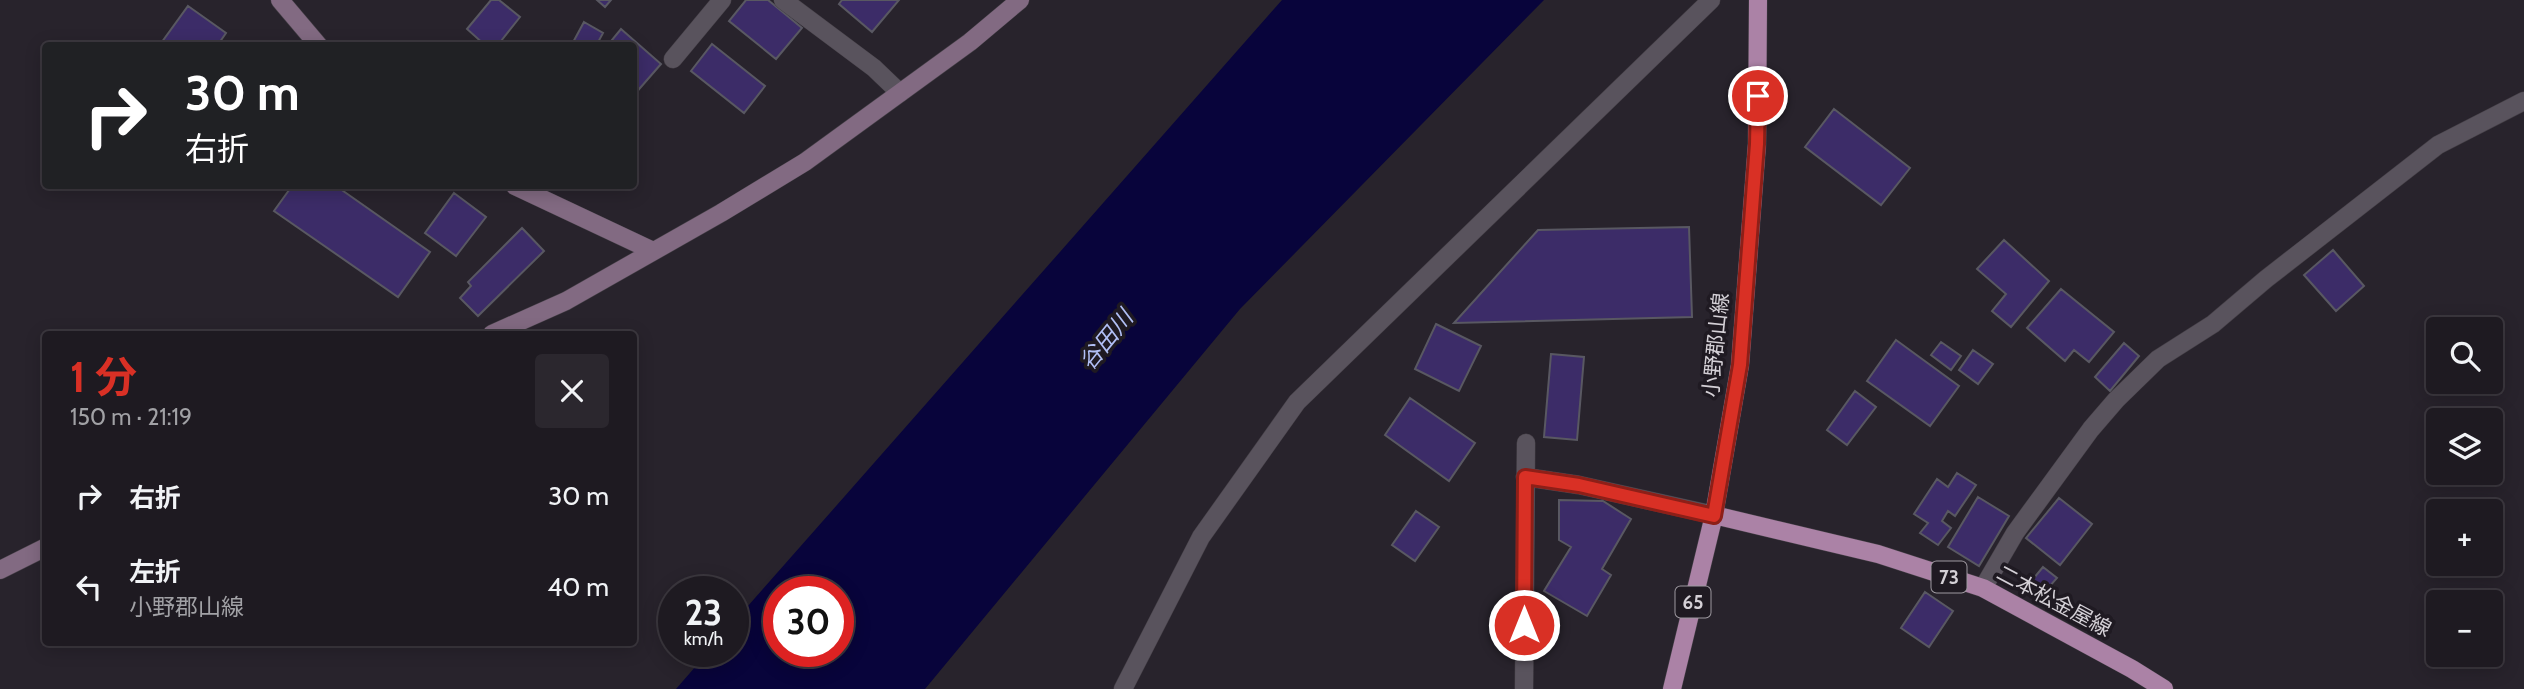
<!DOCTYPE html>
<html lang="ja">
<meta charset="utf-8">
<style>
:root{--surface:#1e1a21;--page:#2b272e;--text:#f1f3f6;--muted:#a1a1a5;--line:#3c383f;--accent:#d93025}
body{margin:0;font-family:Cabin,"Noto Sans JP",sans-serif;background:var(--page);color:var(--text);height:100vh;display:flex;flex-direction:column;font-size:26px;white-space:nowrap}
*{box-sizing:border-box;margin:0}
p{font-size:23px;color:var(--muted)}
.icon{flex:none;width:38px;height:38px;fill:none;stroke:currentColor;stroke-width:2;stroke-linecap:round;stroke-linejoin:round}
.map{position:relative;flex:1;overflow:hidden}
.drawer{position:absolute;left:42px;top:331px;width:595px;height:315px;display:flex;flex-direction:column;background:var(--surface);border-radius:7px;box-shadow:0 4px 18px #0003,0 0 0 2px var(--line)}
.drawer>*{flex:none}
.hud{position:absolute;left:42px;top:42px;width:595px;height:147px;border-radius:7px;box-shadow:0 4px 18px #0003,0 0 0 2px var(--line);background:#202124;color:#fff;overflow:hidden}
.buttons{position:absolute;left:2426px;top:317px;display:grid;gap:14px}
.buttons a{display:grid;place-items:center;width:77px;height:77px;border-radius:7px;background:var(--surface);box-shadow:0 4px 18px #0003,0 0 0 2px var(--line);font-size:35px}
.speed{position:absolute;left:658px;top:576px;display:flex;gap:14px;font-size:35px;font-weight:700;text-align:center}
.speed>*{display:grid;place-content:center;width:91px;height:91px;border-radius:50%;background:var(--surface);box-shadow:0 4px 18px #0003,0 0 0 2px var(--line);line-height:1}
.speed small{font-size:18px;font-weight:400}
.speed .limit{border:10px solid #d22;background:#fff;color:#111}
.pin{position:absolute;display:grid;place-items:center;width:60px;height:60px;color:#fff;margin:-30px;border:4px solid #fff;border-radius:50%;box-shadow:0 2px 7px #0007}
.me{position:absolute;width:77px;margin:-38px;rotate:0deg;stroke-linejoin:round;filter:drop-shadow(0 0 5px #0008)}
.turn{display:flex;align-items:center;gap:24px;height:147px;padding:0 28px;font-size:32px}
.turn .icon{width:91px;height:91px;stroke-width:2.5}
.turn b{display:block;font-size:49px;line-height:60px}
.round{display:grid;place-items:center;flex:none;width:74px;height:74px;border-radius:7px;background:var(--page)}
.headline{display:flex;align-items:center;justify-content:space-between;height:119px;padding:0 28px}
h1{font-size:42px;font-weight:700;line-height:52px;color:var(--accent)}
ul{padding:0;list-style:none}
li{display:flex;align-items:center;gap:21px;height:91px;padding:0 28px}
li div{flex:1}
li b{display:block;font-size:26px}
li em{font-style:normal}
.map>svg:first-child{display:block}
.water{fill:#08043b;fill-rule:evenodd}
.building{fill:#3c2c68;stroke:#595862;stroke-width:2}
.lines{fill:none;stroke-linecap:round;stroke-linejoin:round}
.street-casing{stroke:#443f46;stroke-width:19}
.secondary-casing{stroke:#443f46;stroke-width:19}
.primary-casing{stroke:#443f46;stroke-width:19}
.street{stroke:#59535d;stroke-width:18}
.secondary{stroke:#826a82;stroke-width:18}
.primary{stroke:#ab82a6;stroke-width:18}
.route-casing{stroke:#8d1f18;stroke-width:18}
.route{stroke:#d93025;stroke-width:12}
.labels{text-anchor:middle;stroke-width:7;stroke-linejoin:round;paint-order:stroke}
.shield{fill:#1f1a22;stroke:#9e99a0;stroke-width:2}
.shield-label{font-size:19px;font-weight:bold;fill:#d4d0d6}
.street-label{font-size:21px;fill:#d4d0d6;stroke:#1f1a22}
.water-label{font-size:23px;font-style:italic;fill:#b1bff5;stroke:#1f1a22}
</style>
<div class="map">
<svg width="2524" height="689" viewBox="0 0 2524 689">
<rect width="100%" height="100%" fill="#28232c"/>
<path class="water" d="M1282 0H1544L1240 309 925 689H676L709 651H733V623ZM779 592H838V651H779Z"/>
<path class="building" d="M491 0H499L520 17 497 46H486L467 29Z
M597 0H611L605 7Z
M746 0H768L802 28 776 59 729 21Z
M842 0H899L872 32 839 4Z
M188 6 226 33 217 46H159Z
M584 22 603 33 596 46H571Z
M621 29 661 64 634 95V46H607Z
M712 44 765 86 744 113 691 71Z
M1834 109 1910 168 1881 205 1805 147Z
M292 186H336L430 252 398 297 274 211Z
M454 193 486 217 456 256 425 233Z
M1689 227 1692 317 1454 323 1538 230Z
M522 228 544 251 478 316 460 298 471 286 468 282Z
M2004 240 2049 281 2011 327 1992 311 2006 294 1977 269Z
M2333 250 2364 286 2336 311 2304 275Z
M2061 289 2114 332 2089 362 2074 350 2065 361 2027 328Z
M1436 324 1481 346 1459 391 1415 369Z
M1896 340 1959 386 1930 426 1867 381Z
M1941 342 1961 356 1951 370 1931 355Z
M2124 343 2139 356 2110 391 2095 377Z
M1973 350 1993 364 1978 384 1959 370Z
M1551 354 1584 357 1577 440 1544 437Z
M1855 391 1876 407 1847 445 1827 430Z
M1410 398 1475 443 1449 481 1385 435Z
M1957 473 1976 485 1955 516 1948 511 1942 521 1951 528 1938 545 1920 533 1928 523 1914 514 1937 479 1948 487Z
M1978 497 2009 516 1979 566 1948 547Z
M2059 498 2092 524 2060 565 2026 538Z
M1559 500 1603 501 1631 519 1602 569 1611 575 1587 616 1544 591 1571 547 1559 540Z
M1416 511 1439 527 1415 561 1392 545Z
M2043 567 2057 578 2042 595 2029 584Z
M1925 592 1953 611 1929 647 1901 628Z"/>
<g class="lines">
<defs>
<path id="street" d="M783 0 874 68 900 93
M673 59 722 0
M1525 477 1579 485 1714 515
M1983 588 2015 533 2091 429 2116 400 2158 359 2213 324 2266 279 2438 145 2524 101
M1123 689 1201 537 1297 402 1711 0
M1524 689 1526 443"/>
<path id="secondary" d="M280 0 319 46
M515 186 653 251
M492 334 566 301 721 213 805 162 970 42 1020 0
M0 570 46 547"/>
<path id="primary" d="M1714 515 1878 554 1983 588 2132 669 2164 689
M1672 689 1714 515 1740 365 1757 144 1758 0"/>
</defs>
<use href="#street" class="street-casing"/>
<use href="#secondary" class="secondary-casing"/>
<use href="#primary" class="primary-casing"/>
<use href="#street" class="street"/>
<use href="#secondary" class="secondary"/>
<use href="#primary" class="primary"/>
</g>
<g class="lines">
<defs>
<path id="route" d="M1524 625 1525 477 1579 485 1714 516 1740 365 1757 144 1758 96"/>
</defs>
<use href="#route" class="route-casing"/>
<use href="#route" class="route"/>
</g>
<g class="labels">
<g class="shield">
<rect x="1931.5" y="561.5" width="35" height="31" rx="5"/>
<rect x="1675.5" y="586.5" width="35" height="31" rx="5"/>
</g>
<g class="shield-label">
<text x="1949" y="584">73</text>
<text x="1693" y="609">65</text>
</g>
<g class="street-label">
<text transform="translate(1716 345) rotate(-84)" y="7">小野郡山線</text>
<text transform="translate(2054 601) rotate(28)" y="7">二本松金屋線</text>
</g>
<g class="water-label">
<text transform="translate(1106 340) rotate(-51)" y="8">谷田川</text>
</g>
</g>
</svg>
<div class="buttons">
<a><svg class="icon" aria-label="search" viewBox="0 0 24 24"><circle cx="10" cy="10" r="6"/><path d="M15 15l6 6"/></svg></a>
<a><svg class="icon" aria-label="layers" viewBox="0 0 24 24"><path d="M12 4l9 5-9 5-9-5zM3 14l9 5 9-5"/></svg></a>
<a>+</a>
<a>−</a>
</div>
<div class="speed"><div>23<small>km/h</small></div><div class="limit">30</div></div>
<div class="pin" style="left:1758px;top:96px;background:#d93025"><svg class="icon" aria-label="arrive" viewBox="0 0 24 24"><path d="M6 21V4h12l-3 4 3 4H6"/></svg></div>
<svg class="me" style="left:1524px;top:625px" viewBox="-20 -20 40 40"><circle r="17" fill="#d93025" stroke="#fff" stroke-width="3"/><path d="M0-11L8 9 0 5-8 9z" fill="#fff"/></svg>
<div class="hud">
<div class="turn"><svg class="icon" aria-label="right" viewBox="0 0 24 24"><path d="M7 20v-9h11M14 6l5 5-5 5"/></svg><div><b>30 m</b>右折</div></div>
</div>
<section class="drawer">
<div class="headline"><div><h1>1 分</h1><p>150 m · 21:19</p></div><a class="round"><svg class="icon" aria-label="close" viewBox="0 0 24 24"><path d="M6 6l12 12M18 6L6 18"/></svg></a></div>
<ul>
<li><svg class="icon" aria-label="right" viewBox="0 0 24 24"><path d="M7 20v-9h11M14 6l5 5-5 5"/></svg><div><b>右折</b></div><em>30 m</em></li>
<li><svg class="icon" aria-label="left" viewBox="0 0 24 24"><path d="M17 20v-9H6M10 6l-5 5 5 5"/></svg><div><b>左折</b><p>小野郡山線</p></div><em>40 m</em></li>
</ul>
</section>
</div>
